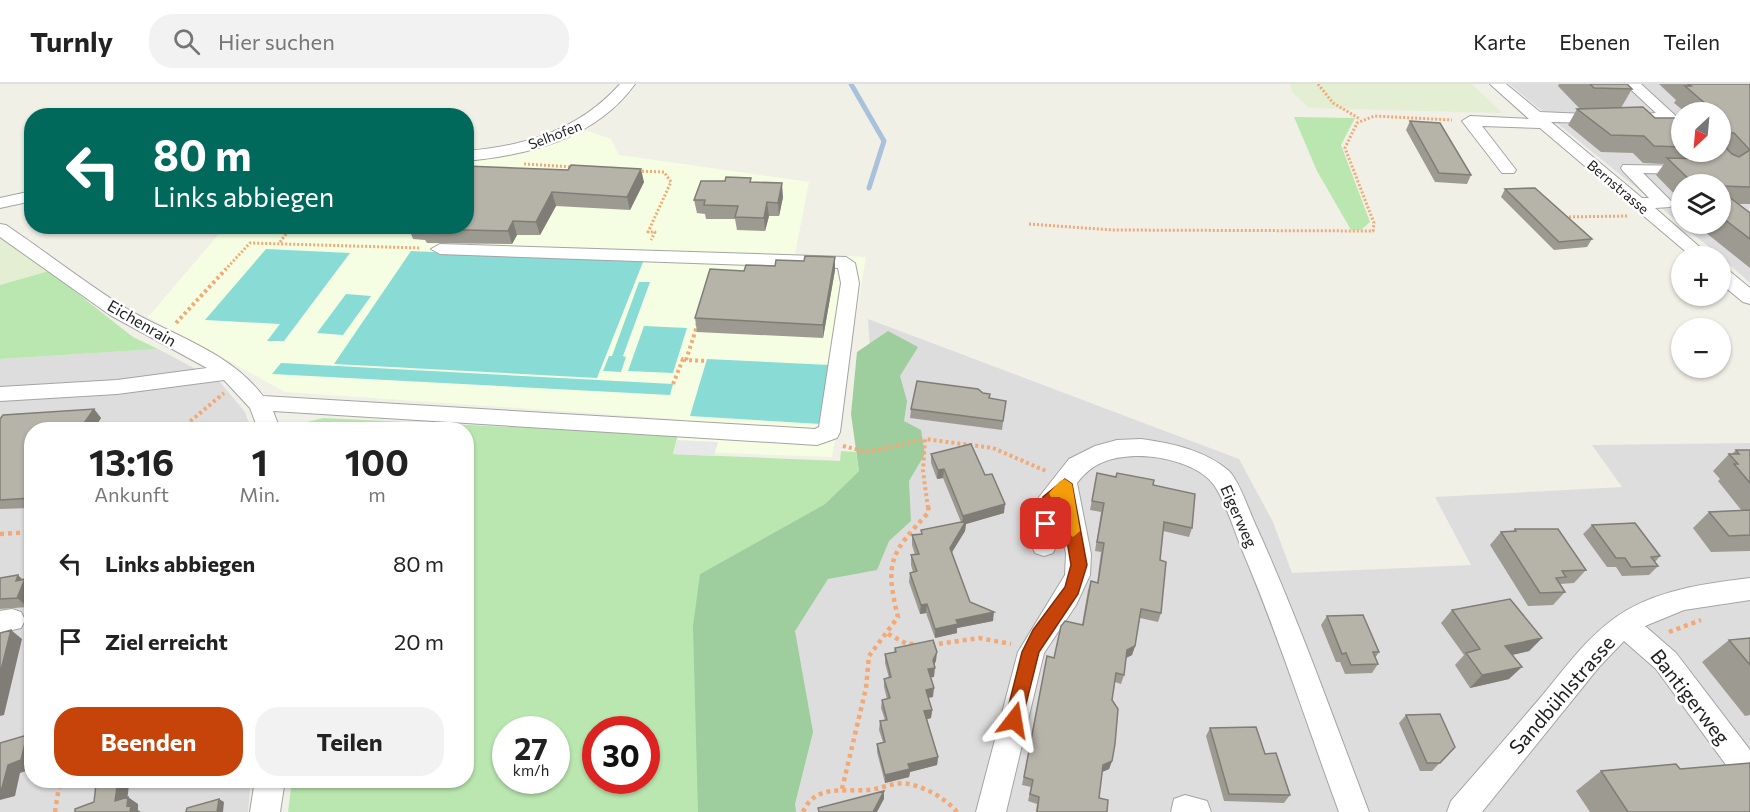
<!DOCTYPE html>
<html lang="de">
<meta charset="utf-8">
<style>
:root{--surface:#fff;--page:#f2f2f2;--text:#222;--muted:#767676;--line:#e0e0e0;--accent:#c6440a}
body{margin:0;font-family:Commissioner,sans-serif;background:var(--page);color:var(--text);height:100vh;display:flex;flex-direction:column;font-size:22px;white-space:nowrap}
*{box-sizing:border-box;margin:0}
p{font-size:20px;color:var(--muted)}
.icon{flex:none;width:33px;height:33px;fill:none;stroke:currentColor;stroke-width:2;stroke-linecap:round;stroke-linejoin:round}
.map{position:relative;flex:1;overflow:hidden}
.side{position:absolute;left:24px;top:338px;width:450px;height:366px;display:flex;flex-direction:column;background:var(--surface);border-radius:24px;box-shadow:0 2px 4px #0004}
.side>*{flex:none}
.guide{position:absolute;left:24px;top:24px;width:450px;height:126px;border-radius:24px;box-shadow:0 2px 4px #0004;background:#00695c;color:#fff;overflow:hidden}
.needle{width:39px;rotate:206deg}
.fabs{position:absolute;left:1671px;top:18px;display:grid;gap:12px}
.fabs a{display:grid;place-items:center;width:60px;height:60px;border-radius:50%;background:var(--surface);box-shadow:0 2px 4px #0004;font-size:30px}
.speed{position:absolute;left:492px;top:632px;display:flex;gap:12px;font-size:30px;font-weight:700;text-align:center}
.speed>*{display:grid;place-content:center;width:78px;height:78px;border-radius:50%;background:var(--surface);box-shadow:0 2px 4px #0004;line-height:1}
.speed small{font-size:15px;font-weight:400}
.speed .limit{border:9px solid #d22;background:#fff;color:#111}
.pin{position:absolute;display:grid;place-items:center;width:51px;height:51px;color:#fff;margin:-26px;border-radius:12px;box-shadow:0 3px 9px #0006}
.me{position:absolute;width:66px;margin:-33px;rotate:14deg;stroke-linejoin:round;filter:drop-shadow(0 0 4px #0008)}
.turn{display:flex;align-items:center;gap:21px;height:126px;padding:0 30px;font-size:27px}
.turn .icon{width:78px;height:78px;stroke-width:2.5}
.turn b{display:block;font-size:42px;line-height:51px}
.eta{display:flex;justify-content:space-evenly;align-items:center;height:102px;text-align:center}
.eta b{font-size:36px;font-weight:700;line-height:42px}
.button{display:flex;gap:12px;margin-top:auto;padding:12px 30px}
.button a{flex:1;height:69px;border-radius:24px;background:var(--accent);color:#fff;font-size:24px;font-weight:700;line-height:69px;text-align:center}
.button a+a{background:var(--page);color:var(--text)}
ul{padding:0;list-style:none}
li{display:flex;align-items:center;gap:18px;height:78px;padding:0 30px}
li div{flex:1}
li b{display:block;font-size:22px}
li em{font-style:normal}
header{display:flex;align-items:center;gap:36px;box-sizing:border-box;height:84px;padding:0 30px;background:var(--surface);border-bottom:2px solid var(--line)}
header strong{font-size:28px}
nav{display:flex;gap:33px;margin-inline-start:auto;font-size:21px}
.search{width:420px;height:54px;background:var(--page);display:flex;align-items:center;gap:15px;box-sizing:border-box;padding:0 21px;border-radius:24px;color:var(--muted);font-size:22px}
.map>svg:first-child{display:block}
.residential{fill:#dedddd;fill-rule:evenodd}
.education{fill:#f5fee2}
.farmland{fill:#e4eed3}
.grass{fill:#bae7b0;fill-rule:evenodd}
.forest{fill:#9ecd9e}
.pitch{fill:#89dbd5}
.parking{fill:#e8e8e8}
.lines{fill:none;stroke-linecap:round;stroke-linejoin:round}
.stream{stroke:#aac1db;stroke-width:5}
.minor-casing{stroke:#a4a4a4;stroke-width:2}
.path-far2{stroke:#f3a975;stroke-width:3;stroke-dasharray:2 2;stroke-linecap:butt}
.path-far1{stroke:#f3a975;stroke-width:4;stroke-dasharray:3 3;stroke-linecap:butt}
.path{stroke:#f3a975;stroke-width:4.5;stroke-dasharray:4 4;stroke-linecap:butt}
.minor{fill:#fff;fill-rule:evenodd}
.wall{fill:#9d9a91}
.shaded-wall{fill:#7f7d76}
.building{fill:#b6b3a9;stroke:#7f7d76;stroke-width:1.5}
.route{fill:#c6440a;stroke:#812c06;stroke-width:1.5}
.slow{fill:#f59e0b}
.labels{text-anchor:middle;stroke-width:5;stroke-linejoin:round;paint-order:stroke}
.far-street-label{font-size:14px;fill:#202020;stroke:#fff}
.street-label{font-size:16px;fill:#202020;stroke:#fff}
.near-street-label{font-size:20px;fill:#202020;stroke:#fff}
</style>
<header>
<strong>Turnly</strong>
<div class="search"><svg class="icon" aria-label="search" viewBox="0 0 24 24"><circle cx="10" cy="10" r="6"/><path d="M15 15l6 6"/></svg>Hier suchen</div>
<nav><a>Karte</a><a>Ebenen</a><a>Teilen</a></nav>
</header>
<div class="map">
<svg width="1750" height="728" viewBox="0 0 1750 728">
<rect width="100%" height="100%" fill="#f0f0e7"/>
<path class="residential" d="M1509 0H1750V199L1720 172ZM1682 28H1720V68H1682ZM1682 100H1720V140H1682Z
M868 235 1239 375 1273 438 1292 489 1471 481 1435 413 1622 403 1592 361 1750 359V728H746L745 521 878 390Z
M158 265 220 298 245 328 251 345H32V696H251L248 728H0V275Z"/>
<path class="education" d="M588 47 611 55 619 71 809 98 795 170 866 173 832 373 669 367 677 335 285 308 148 233 225 143 466 142 467 75 508 70Z"/>
<path class="farmland" d="M1290 0H1472L1502 29 1309 24 1292 8Z
M0 151 49 187 0 201Z"/>
<path class="grass" d="M1294 33 1355 34 1341 61 1370 138 1361 146H1351L1317 87Z
M49 187 133 253 158 265 0 275V201Z
M323 334 678 351 673 370 840 377 841 367 856 368 859 387 825 420 700 490 698 728H288L292 696H466V345H291L292 342ZM506 645H556V696H506ZM596 645H646V696H596Z"/>
<path class="forest" d="M888 247 918 263 900 292 907 317 904 337 921 346 925 370 909 397 911 437 889 457 877 486 828 495 795 547 813 648 795 720 796 728H698L693 542 700 490 825 420 859 387 851 330 857 268Z"/>
<path class="pitch" d="M266 165 350 169 284 257H267L280 240 205 236Z
M411 167 643 178 597 294 334 280Z
M639 198H650L623 272 626 273 621 288 603 287 609 272H612Z
M346 210 371 212 343 251 317 249Z
M644 242 687 244 673 289 628 287Z
M707 275 830 281 821 340 690 332Z
M281 279 673 300 670 311 272 290Z"/>
<path class="parking" d="M677 356 718 358 714 372 673 370Z"/>
<g class="lines">
<path class="stream" d="M851 0 884 57 869 104"/>
<defs>
<path id="minor" d="M620 0H635C596 54 530 71 466 77V67C526 62 579 46 620 0Z
M1490 0H1506L1540 28 1608 31 1611 34 1603 39 1551 38 1642 114H1649L1623 87 1621 84 1623 81 1697 82 1699 85 1691 90 1643 89 1673 119 1670 123 1655 124 1710 172H1691L1540 44 1482 42 1516 86 1514 89H1502L1462 37 1470 32 1529 35Z
M1625 0H1641L1678 34 1670 39 1634 37 1631 34 1634 31 1656 29Z
M32 107V117L0 124V114Z
M0 140 6 141C46 168 84 198 124 223 172 252 228 266 263 312L815 345 819 343 841 199 838 184 440 170 431 165 440 160 846 173 855 179 859 199 840 348 837 354 817 361 273 327 280 345H258L250 324 224 296 117 310 0 317V303L117 296 207 284 110 231 0 153Z
M1720 183 1727 185 1750 204V220L1743 218 1720 199Z
M1141 355C1171 359 1205 366 1229 387 1240 398 1250 430 1257 444 1299 537 1333 633 1369 728H1339C1307 641 1279 553 1243 468 1234 447 1227 420 1214 401 1199 380 1159 371 1135 372 1110 373 1092 379 1077 399L1091 470 1090 491 1076 521 1044 569 1006 728H976L1018 568 1065 491 1066 470 1059 433 1056 462 1053 469 1044 472 1035 469 1032 462 1036 417 1069 375 1095 362 1117 356Z
M1750 494V516L1684 526 1645 542 1676 569 1750 666V704L1740 700 1656 585 1624 557 1599 583 1482 728H1447L1451 717C1481 683 1511 648 1541 613 1567 582 1591 547 1627 526 1664 505 1708 499 1750 494Z
M12 525 21 528 25 536 21 544 0 549V527Z
M255 696H285L280 728H250Z
M1185 711 1207 717 1211 728H1171L1174 715Z"/>
</defs>
<use href="#minor" class="minor-casing"/>
<path class="path-far2" d="M1318 0 1333 19 1360 35
M524 80 574 83
M638 87 664 88 671 98 648 148H655L651 156
M1565 133 1627 132
M1029 140 1113 146 1373 147 1374 139 1345 64 1357 39 1374 32 1452 36
M280 158 292 142
M225 186 250 159 421 164"/>
<path class="path-far1" d="M176 239 226 185
M698 239 686 276 707 277
M673 300 683 275 686 276
M181 345 224 309
M843 362 867 368 925 355
M928 424 923 387 925 355 993 364 1046 387"/>
<path class="path" d="M0 450 32 448
M1669 548 1701 536
M888 550 907 560H915
M931 561 979 554 1011 560
M842 705 866 604 869 572 898 533C884 477 891 469 929 428L928 422
M55 728 60 696
M803 728C815 700 843 708 868 706 882 705 895 697 909 700 927 704 945 714 957 728"/>
<use href="#minor" class="minor"/>
</g>
<path class="wall" d="M1559 0H1627L1632 5 1621 24 1655 34H1682V68H1720V28H1685L1674 19 1676 16 1659 0H1750V120H1739L1750 129V184L1705 148 1708 144 1703 140H1720V100H1682V118L1656 91 1664 80 1643 79 1633 69 1601 68 1568 41 1577 25H1580L1558 2Z
M1410 37 1471 91 1467 100 1435 98 1406 46Z
M466 82 644 98 630 126 556 122 540 151H517L512 160 427 159 425 156 413 155 408 142H466Z
M752 98 783 113 779 132H769L765 147 737 146 735 135H706L705 130 697 129 694 116Z
M1505 105 1592 155 1587 163 1554 166 1501 113Z
M835 173V186L823 254 697 248 695 234 744 187Z
M989 314 1006 317 1002 346 910 334 911 325Z
M94 325 101 334 94 345H32V424L0 425V335Z
M1736 366H1750V467L1711 468 1693 444 1709 428 1742 427 1718 397 1720 395 1713 387 1729 370H1732Z
M931 370 985 391 1004 429 966 440 965 447 952 468 970 518 993 537 957 544V549L935 554 926 529 920 530 909 498 910 489 913 488 911 481V471H915L912 461V451L921 450V446L961 438 943 394 937 395 931 379Z
M1097 389 1115 393 1117 389 1153 401 1192 444 1189 453 1163 447 1160 476 1161 529 1158 538 1140 534 1135 562 1132 571 1126 574 1124 591 1121 600 1115 598 1112 616V677L1109 685 1102 688 1099 714 1107 728H1036L1037 720 1028 717 1031 703 1022 701 1047 572 1054 574 1082 541 1088 506 1091 497 1097 499 1101 468 1095 467 1101 428 1090 426Z
M1592 441 1660 472 1655 478 1658 482 1649 491 1622 492 1616 483H1607L1583 450Z
M1515 445 1586 486 1574 499 1560 500 1565 508 1553 521 1528 522 1490 461 1501 448 1513 447Z
M0 494 25 495 32 500V513L28 523 0 525Z
M1452 526 1542 554 1529 567 1512 571 1509 595 1470 604 1455 581 1464 571 1441 539Z
M1327 532 1379 568 1375 574 1378 580 1372 589 1345 590 1340 578H1336L1321 541Z
M1750 554V631L1745 632 1702 578 1729 556Z
M895 564 936 577 934 581V593H930L933 613 928 614 932 626 931 634 927 635 938 673 937 681 910 688 909 693 885 699 877 668V660L883 658 879 646 880 637 885 636 881 624 882 616 887 615 884 603V595L889 594 885 579V570L894 569Z
M1406 631 1455 663 1432 687H1420L1399 639Z
M1210 644 1290 711 1284 719 1224 717 1206 652Z
M1680 685 1750 728H1590L1576 707 1601 687Z"/>
<path class="shaded-wall" d="M641 85 644 98 630 126 627 113Z
M782 99 783 113 779 132 778 119Z
M552 108 556 122 540 151 536 138Z
M767 118 769 132 765 147 764 134Z
M513 137 517 151 512 160 508 147Z
M835 173V186L823 254V241Z
M94 325 101 334 94 345H80Z
M944 385 943 394 937 395 938 386Z
M1005 420 1004 429 966 440 965 447 949 473 950 464 962 441 963 432Z
M18 491 24 497 25 495 32 500V513L28 523 17 514 16 497Z
M927 520 926 529 920 530 921 521Z
M994 528 993 537 957 544V549L935 554V545L956 536Z
M11 546 22 555 4 631 0 632V590Z
M1542 554 1529 567 1494 575 1505 562Z
M1135 562 1132 571 1124 575 1127 566Z
M937 568 936 577 932 584H935L934 593 927 594 928 585Z
M1522 583 1509 595 1470 604 1482 591Z
M934 604 933 613 925 614 926 606Z
M932 626 931 634 924 636V627Z
M27 651 32 654V685L20 689 15 712 0 716V705L8 681Z
M938 673 937 681 910 688 909 693 885 699V691L908 680Z
M1112 677 1109 685 1100 689 1103 681Z
M118 696H123L129 701 126 725 115 717Z
M884 707V715L877 728H873Z
M128 713 138 720V726L141 728H130L127 722Z
M219 715 224 718 223 728H217Z"/>
<path class="building" d="M1590 0H1627L1632 5 1594 4Z
M1688 0H1750V103L1720 102V100H1694L1667 74 1711 75 1721 68 1720 67V58L1732 70 1739 73 1750 66 1734 49H1720V35H1723L1720 33V28H1715L1685 2H1691Z
M1643 23 1655 34H1682V63L1654 62 1644 52 1611 51 1577 25Z
M1410 37 1440 39 1471 91 1439 89Z
M571 81 641 85 627 113 552 108 536 138 513 137 508 147 421 145 423 142H466V82L568 86Z
M726 93 751 94 750 98 782 99 778 119 767 118 764 134 735 133 738 122 704 121 705 116H694L701 97H725Z
M1535 104 1592 155 1559 158 1505 105Z
M1720 106 1750 129V155L1720 132V130H1725L1720 126Z
M805 172 835 173 823 241 695 234 710 185 744 187 746 181 775 182 776 176 804 177Z
M917 297 978 305 983 309 990 310 989 314 1006 317 1003 337 911 325Z
M94 325 80 345H32V414L0 416V335L3 331Z
M971 360 985 391 992 390 1005 420 963 432 944 385 938 386 931 370Z
M1736 366H1750V399L1734 380H1738L1729 370H1739Z
M1097 389 1116 393 1117 389 1154 396 1153 401 1195 410 1192 444 1164 438 1160 476 1166 478 1161 529 1141 525 1135 562 1127 566 1124 591 1116 589 1112 616 1118 625 1115 660 1112 677 1103 681 1099 714 1108 716 1107 728H1037L1039 713 1030 710 1033 696 1024 693 1047 572 1054 574 1061 542 1065 537 1083 541 1091 497 1098 499 1104 459 1097 458 1104 419 1092 417Z
M1750 426V451L1729 452 1709 428Z
M966 437 950 464 970 518 994 528 956 536 958 540 935 545 927 520 921 521 910 489 917 487 911 471 919 470 912 451 922 450 921 446Z
M1635 439 1660 472 1651 473 1658 482 1631 483 1625 474H1616L1592 441Z
M1515 445H1558L1586 486 1562 487 1566 493 1556 494 1565 508 1540 509 1501 448 1516 447Z
M18 491 16 497 25 495 17 514 0 515V494Z
M1510 515 1542 554 1505 562 1522 583 1482 591 1466 569 1480 565 1452 526Z
M1363 531 1379 568H1373L1378 580 1351 581 1346 569 1342 570 1327 532Z
M11 546 0 590V549Z
M1750 554V581L1729 556Z
M933 556 937 568 933 576 935 584 928 585 934 604 926 606 932 626 924 627 938 673 908 680 910 685 885 691 877 660 885 658 880 637 887 636 882 616 890 614 884 595 891 593 885 570 896 568 895 564Z
M1440 630 1455 663 1440 679H1427L1406 631Z
M1256 643 1265 670 1276 669 1290 711 1229 710 1210 644Z
M27 651 21 676 8 681 2 704 0 705V659Z
M1750 679V728H1628L1601 687 1676 680 1680 685Z
M109 696H118L115 717 128 713 127 722 131 721 130 728H75V725L94 718 96 700Z
M884 707 873 728H819L818 724Z
M219 715 217 728H186L187 724Z"/>
<path class="route" d="M1065 395 1072 400 1087 481 1078 510 1039 568 1022 636 1020 642 1014 644 1008 642 1005 636 1022 568 1033 546 1065 503 1071 481 1060 414 1055 419 1051 444H1041L1039 440 1043 413Z"/>
<path class="slow" d="M1065 395 1072 400 1080 447 1073 453 1066 447 1060 413H1051L1049 409 1060 397Z"/>
<g class="labels">
<g class="far-street-label">
<text transform="translate(555 51) rotate(-21)" y="5">Selhofen</text>
<text transform="translate(1618 103) rotate(40)" y="5">Bernstrasse</text>
</g>
<g class="street-label">
<text transform="translate(142 239) rotate(30)" y="6">Eichenrain</text>
<text transform="translate(1239 432) rotate(66)" y="6">Eigerweg</text>
</g>
<g class="near-street-label">
<text transform="translate(1562 611) rotate(-49)" y="7">Sandbühlstrasse</text>
<text transform="translate(1690 613) rotate(52)" y="7">Bantigerweg</text>
</g>
</g>
</svg>
<div class="fabs">
<a><svg class="needle" viewBox="-14 -14 28 28"><path d="M0-13l5 13h-10z" fill="#e53935"/><path d="M0 13l5-13h-10z" fill="#767676"/></svg></a>
<a><svg class="icon" aria-label="layers" viewBox="0 0 24 24"><path d="M12 4l9 5-9 5-9-5zM3 14l9 5 9-5"/></svg></a>
<a>+</a>
<a>−</a>
</div>
<div class="speed"><div>27<small>km/h</small></div><div class="limit">30</div></div>
<div class="pin" style="left:1046px;top:440px;background:#d93025"><svg class="icon" aria-label="arrive" viewBox="0 0 24 24"><path d="M6 21V4h12l-3 4 3 4H6"/></svg></div>
<svg class="me" style="left:1014px;top:636px" viewBox="-20 -20 40 40"><path d="M0-17L14 15 0 8-14 15z" fill="#c6440a" stroke="#fff" stroke-width="4"/></svg>
<div class="guide">
<div class="turn"><svg class="icon" aria-label="left" viewBox="0 0 24 24"><path d="M17 20v-9H6M10 6l-5 5 5 5"/></svg><div><b>80 m</b>Links abbiegen</div></div>
</div>
<section class="side">
<div class="eta">
<div><b>13:16</b><p>Ankunft</p></div>
<div><b>1</b><p>Min.</p></div>
<div><b>100</b><p>m</p></div>
</div>
<ul>
<li><svg class="icon" aria-label="left" viewBox="0 0 24 24"><path d="M17 20v-9H6M10 6l-5 5 5 5"/></svg><div><b>Links abbiegen</b></div><em>80 m</em></li>
<li><svg class="icon" aria-label="arrive" viewBox="0 0 24 24"><path d="M6 21V4h12l-3 4 3 4H6"/></svg><div><b>Ziel erreicht</b></div><em>20 m</em></li>
</ul>
<div class="button"><a>Beenden</a><a>Teilen</a></div>
</section>
</div>
